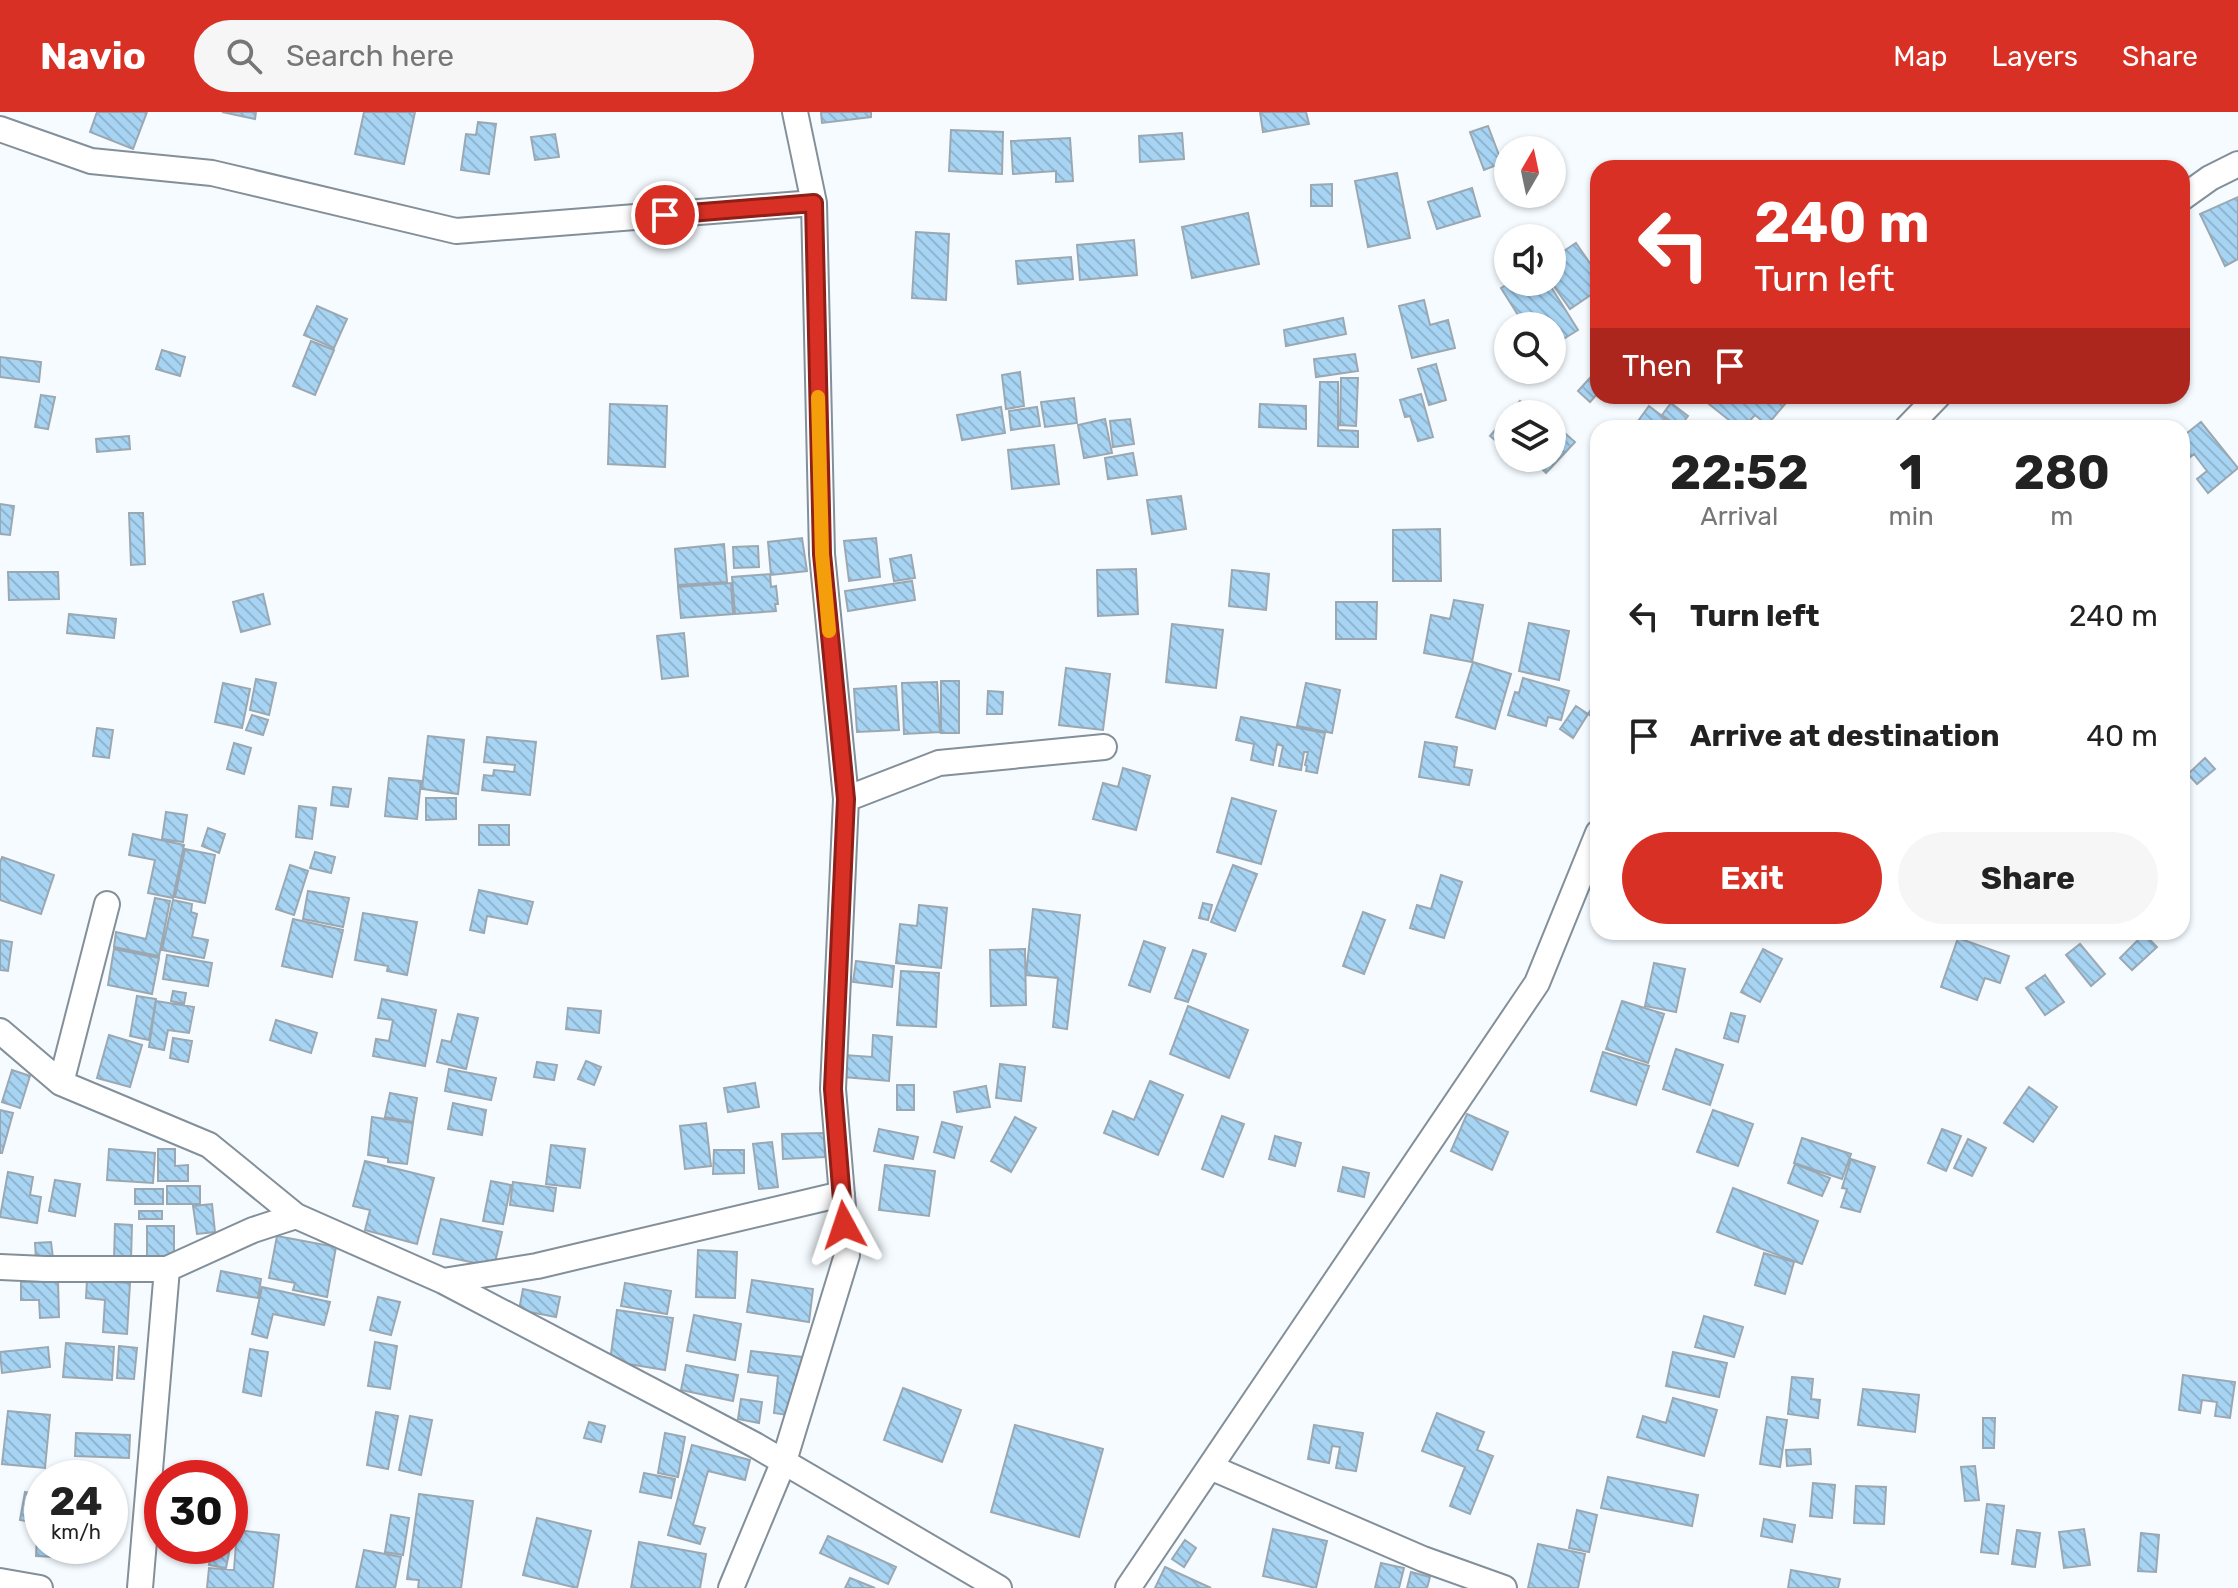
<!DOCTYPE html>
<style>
:root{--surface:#fff;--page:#f6f6f6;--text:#222;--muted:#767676;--accent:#d93025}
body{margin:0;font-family:Rubik,sans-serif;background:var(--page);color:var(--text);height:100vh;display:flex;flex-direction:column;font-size:30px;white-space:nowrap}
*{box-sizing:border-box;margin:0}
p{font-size:26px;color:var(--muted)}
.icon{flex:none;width:44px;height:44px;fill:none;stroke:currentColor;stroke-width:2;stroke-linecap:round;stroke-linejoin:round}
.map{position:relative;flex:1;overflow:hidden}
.sheet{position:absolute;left:1590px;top:308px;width:600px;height:520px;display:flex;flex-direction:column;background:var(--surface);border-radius:24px;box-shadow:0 2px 6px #0004}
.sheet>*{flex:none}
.hud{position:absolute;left:1590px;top:48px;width:600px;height:244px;border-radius:24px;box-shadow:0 2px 6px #0004;background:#d93025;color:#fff;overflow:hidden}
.needle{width:52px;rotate:9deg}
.buttons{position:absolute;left:1494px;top:24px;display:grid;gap:16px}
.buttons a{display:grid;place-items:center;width:72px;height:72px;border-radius:50%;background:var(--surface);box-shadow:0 2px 6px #0004;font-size:40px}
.speed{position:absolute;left:24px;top:1348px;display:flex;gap:16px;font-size:40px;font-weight:700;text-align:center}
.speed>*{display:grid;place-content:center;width:104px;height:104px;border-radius:50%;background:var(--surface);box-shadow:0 2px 6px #0004;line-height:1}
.speed small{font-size:20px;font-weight:400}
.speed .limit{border:12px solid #d22;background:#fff;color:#111}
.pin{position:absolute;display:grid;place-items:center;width:68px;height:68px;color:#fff;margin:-34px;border:4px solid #fff;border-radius:50%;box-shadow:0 2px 8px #0007}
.me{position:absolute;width:88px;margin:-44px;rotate:355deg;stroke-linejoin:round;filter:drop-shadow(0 0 6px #0008)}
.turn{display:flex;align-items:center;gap:28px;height:168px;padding:0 32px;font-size:36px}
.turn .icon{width:104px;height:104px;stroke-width:2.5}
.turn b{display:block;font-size:56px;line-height:68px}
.then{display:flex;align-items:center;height:76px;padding:0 32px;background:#0003;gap:16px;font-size:30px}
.eta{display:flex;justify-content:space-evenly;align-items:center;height:136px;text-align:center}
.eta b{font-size:48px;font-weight:700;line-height:56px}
.button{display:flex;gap:16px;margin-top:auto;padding:16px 32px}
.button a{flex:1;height:92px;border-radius:48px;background:var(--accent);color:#fff;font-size:32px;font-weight:700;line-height:92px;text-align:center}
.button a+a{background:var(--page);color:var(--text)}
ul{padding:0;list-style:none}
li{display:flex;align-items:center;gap:24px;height:120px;padding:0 32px}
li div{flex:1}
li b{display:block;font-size:30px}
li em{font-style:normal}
header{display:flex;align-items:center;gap:48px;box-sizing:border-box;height:112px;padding:0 40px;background:var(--accent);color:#fff}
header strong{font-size:38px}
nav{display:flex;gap:44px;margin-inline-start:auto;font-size:28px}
.search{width:560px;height:72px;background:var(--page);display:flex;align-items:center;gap:20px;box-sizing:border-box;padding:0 28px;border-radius:44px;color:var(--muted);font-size:30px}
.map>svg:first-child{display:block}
.building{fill:url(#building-back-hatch);stroke:#9ba8b2;stroke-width:2}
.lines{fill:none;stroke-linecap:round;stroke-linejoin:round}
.minor-casing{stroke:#838f99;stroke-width:28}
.minor{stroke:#fff;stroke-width:24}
.route-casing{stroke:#8d1f18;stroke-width:20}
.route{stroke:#d93025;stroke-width:14}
.slow{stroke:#f59e0b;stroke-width:14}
</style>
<header>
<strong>Navio</strong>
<div class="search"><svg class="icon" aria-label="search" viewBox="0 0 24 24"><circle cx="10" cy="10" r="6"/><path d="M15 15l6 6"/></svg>Search here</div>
<nav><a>Map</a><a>Layers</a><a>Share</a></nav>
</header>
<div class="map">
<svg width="2238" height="1476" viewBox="0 0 2238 1476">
<defs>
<pattern id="building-back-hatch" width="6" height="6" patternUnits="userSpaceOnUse" patternTransform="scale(2)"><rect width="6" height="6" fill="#a8d4f4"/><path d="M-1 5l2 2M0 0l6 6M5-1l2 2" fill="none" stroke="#8fb5d0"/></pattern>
</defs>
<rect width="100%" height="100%" fill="#f5fbff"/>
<path class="building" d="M97 0H147L133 37 90 20Z
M222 0H256L255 7Z
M364 0H415L404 52 355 42Z
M821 0H871V5L822 11Z
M1260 0H1306L1309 12 1263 20Z
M478 10 496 12 489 62 461 58 466 22 476 23Z
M1488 14 1502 51 1484 58 1470 20Z
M951 18 1003 20 1002 62 949 59Z
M1182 21 1184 47 1140 50 1139 24Z
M555 22 559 45 535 48 531 25Z
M1070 26 1073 69 1056 70V59L1013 62 1011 29Z
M1397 61 1410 126 1368 135 1355 69Z
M1332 72V94H1311V73Z
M1472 76 1480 104 1437 117 1428 90Z
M2238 85V147L2225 154 2200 102Z
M1248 101 1259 152 1192 166 1182 115Z
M916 120 949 122 946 188 912 186Z
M1134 128 1137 163 1080 168 1077 133Z
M1576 131 1598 163V178L1570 197 1551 170 1552 147Z
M1071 145 1073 167 1018 172 1016 149Z
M1511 170H1548L1578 218 1552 234V214H1525L1501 176Z
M1424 188 1430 213 1448 208 1455 236 1412 246 1399 194Z
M317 194 347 207 334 236 304 223Z
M1343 206 1346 222 1286 234 1284 218Z
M311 229 334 238 315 283 293 274Z
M162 238 185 245 180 264 156 257Z
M1355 242 1358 259 1316 265 1314 247Z
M0 245 41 250 39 270 0 265Z
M1436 252 1446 288 1429 293 1418 257Z
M1598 257V281L1590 290 1578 279Z
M1020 260 1024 294 1006 297 1002 263Z
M1341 266H1358L1356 314 1340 313Z
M1320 270H1338V318L1358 319V335L1318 334Z
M1421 282 1433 325 1418 329 1410 304 1405 305 1400 288Z
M41 283 55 285 48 317 35 315Z
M1715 284H1792L1767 313 1755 303 1743 316H1739L1709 292Z
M1074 286 1077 311 1045 315 1041 290Z
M1520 289 1536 302H1509Z
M1671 291 1688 304 1679 316H1663L1669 308 1662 303Z
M610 292 667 294 665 355 608 352Z
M1260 292 1306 294V317L1259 315Z
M1649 294 1666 307 1659 316H1633Z
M1001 295 1005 321 962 328 957 303Z
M1037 295 1040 314 1011 318 1009 299Z
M1508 303V339L1490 324Z
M1105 307 1112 341 1084 346 1078 313Z
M1130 307 1134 332 1113 335 1110 309Z
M2201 310 2238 356 2208 381 2197 367 2207 359 2194 342 2182 352V325Z
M1560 317 1575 330 1546 361 1532 347 1552 346V326Z
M129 324 130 337 97 340 96 327Z
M1054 333 1059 372 1012 377 1008 338Z
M1133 341 1137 363 1108 367 1105 346Z
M1181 384 1186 417 1152 422 1147 388Z
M0 392 14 394 10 423 0 422Z
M129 401H143L145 452 131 453Z
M1440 417 1441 469H1393V418Z
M802 426 807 459 771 463 768 430Z
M876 426 880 465 849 469 844 429Z
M724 432 727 470 678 473 675 437Z
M758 434 759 455 734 456 733 435Z
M911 443 915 466 894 469 890 447Z
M1136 457 1138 502 1098 504 1097 458Z
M1232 458 1269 462 1266 498 1229 494Z
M8 460H58L59 487 9 488Z
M770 462 771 475 776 474 778 492H775L776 499 735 502 732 465Z
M912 469 915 488 848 499 845 479Z
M731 471 733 502 681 506 678 475Z
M263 482 270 512 241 520 233 490Z
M1454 488 1483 493 1472 550 1424 541 1431 503 1450 507Z
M1336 490H1377L1376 527H1336Z
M69 502 116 507 114 526 67 521Z
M1529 511 1569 519 1559 568 1519 559Z
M1172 512 1223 518 1216 576 1166 570Z
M684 521 688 564 662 567 657 524Z
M1473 550 1511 562 1495 617 1456 605Z
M1066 556 1110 562 1103 618 1059 613Z
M1523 566 1569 579 1561 608 1548 605 1546 614 1508 603 1515 580 1519 581Z
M256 567 276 571 269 603 250 598Z
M941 569H959V621H941Z
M937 570 940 620 904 622 902 571Z
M223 571 250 577 242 616 215 610Z
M1306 571 1340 578 1332 621 1297 614Z
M896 574 899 618 857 620 854 577Z
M988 579 1003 580 1002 602H987Z
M1598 587V609L1588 602Z
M1576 594 1588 602 1573 626 1560 617Z
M252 603 268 608 263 623 246 618Z
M1241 605 1325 621 1317 661 1306 659 1307 654 1305 653 1308 640H1304L1301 658 1279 654 1283 634 1277 632 1273 653 1251 648 1254 632 1236 628Z
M97 616 113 618 109 646 93 644Z
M428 624 464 628 458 682 422 677Z
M487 625 536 630 530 683 482 678 484 663 493 664 494 658 514 660 515 653 484 650Z
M1425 630 1457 635 1454 655 1472 658 1469 673 1419 665Z
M234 631 251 636 244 662 227 657Z
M2205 646 2215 657 2197 672 2188 662Z
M1123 656 1150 664 1136 718 1093 707 1103 671 1118 675Z
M389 666 421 669 417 707 385 704Z
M333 675 351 677 348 695 331 693Z
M426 686H456V707L426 708Z
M1232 686 1276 699 1261 752 1217 740Z
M299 694 316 696 312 727 296 725Z
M166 700 187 703 183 730 162 727Z
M479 713H509V733H479Z
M208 716 225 722 219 741 202 734Z
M133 722 184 733 173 786 148 781 155 748 129 743Z
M185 737 215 743 205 791 175 785Z
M315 740 335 745 331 761 310 756Z
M2 745 54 763 41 802 0 788V751Z
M290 753 308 759 294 803 276 797Z
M1233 753 1257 762 1235 819 1211 810Z
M1441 763 1462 770 1444 826 1410 816 1417 793 1431 797Z
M479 778 533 790 527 812 487 804 484 821 470 818Z
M308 779 349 786 343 815 303 807Z
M155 786 170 789 159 844 114 835 116 820 146 827Z
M173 788 192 792 191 800 197 802 192 825 208 828 204 846 162 838Z
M1203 791 1212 793 1208 808 1199 806Z
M919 793 947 796 941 856 896 851 900 812 917 814Z
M1033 797 1080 803 1067 917 1053 915 1058 866 1026 863Z
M1363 800 1385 808 1364 862 1343 854Z
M363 801 417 810 407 863 387 859 388 854 355 848Z
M293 807 343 818 332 865 282 854Z
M2144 822 2157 835 2132 858 2120 846Z
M1958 826 2009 844 2000 871 1985 866 1977 888 1941 875Z
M0 828 12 830 8 859 0 858Z
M1144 829 1165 836 1150 880 1129 873Z
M2080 832 2105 862 2091 874 2066 843Z
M114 837 159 846 152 882 108 873Z
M1025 837 1026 893 991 894 990 838Z
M1763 837 1782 847 1760 890 1741 880Z
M1193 838 1206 842 1188 890 1175 886Z
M167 843 212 851 208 874 163 867Z
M856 849 894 854 892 875 853 870Z
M1654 851 1685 857 1676 900 1645 894Z
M901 859 939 861 936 915 897 913Z
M2045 863 2064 890 2045 903 2026 876Z
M173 879 186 881 184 892 171 889Z
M137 884 156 887 149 928 130 924Z
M382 887 436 898 425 954 373 944 376 927 389 929 393 908 378 906Z
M156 889 194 895 189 921 168 918 164 938 149 935Z
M1622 889 1664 902 1648 951 1606 937Z
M1188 894 1248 918 1229 966 1170 942Z
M568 896 601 899 599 921 566 917Z
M1731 901 1745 904 1738 930 1724 926Z
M458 902 478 906 466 957 437 950 442 928 451 930Z
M276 908 317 921 311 941 270 928Z
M109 923 142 933 130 975 97 966Z
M873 923 892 925 889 969 844 965 845 943 872 945Z
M173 926 192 929 188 950 170 946Z
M1676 937 1723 953 1710 993 1663 977Z
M1603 940 1649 954 1636 993 1591 979Z
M586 949 601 955 594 973 578 967Z
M537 950 557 953 554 968 534 965Z
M1000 952 1025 955 1021 989 996 986Z
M449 957 496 966 491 988 445 979Z
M12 958 30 964 20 996 2 990Z
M1150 969 1183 983 1158 1043 1104 1021 1113 999 1134 1008Z
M755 971 759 995 728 1000 724 976Z
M897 973H914V998H897Z
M986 974 990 995 957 1000 954 980Z
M2029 975 2057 995 2033 1030 2004 1011Z
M390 981 417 986 413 1010 385 1005Z
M453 991 486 998 482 1023 448 1017Z
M0 998 13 1001 2 1041H0Z
M1713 998 1753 1012 1738 1054 1697 1040Z
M1467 1002 1508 1020 1492 1058 1451 1039Z
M1222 1004 1244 1012 1223 1065 1202 1057Z
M372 1005 413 1011 407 1052 388 1050V1046L368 1043Z
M1015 1005 1036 1016 1011 1060 991 1049Z
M942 1010 962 1015 954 1046 934 1040Z
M706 1011 711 1054 685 1057 680 1014Z
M879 1017 918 1025 913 1047 874 1039Z
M1942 1017 1961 1024 1946 1059 1928 1051Z
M824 1021 825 1045 783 1047 782 1022Z
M1275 1024 1301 1031 1295 1054 1269 1047Z
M1802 1026 1851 1042 1842 1067 1794 1051Z
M1968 1027 1986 1036 1972 1064 1954 1056Z
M772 1030 778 1075 759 1077 753 1032Z
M551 1033 585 1037 580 1076 546 1072Z
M109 1037 155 1041 153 1071 107 1068Z
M158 1037H175V1054L188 1053V1069H158Z
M714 1038H744V1061L713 1062Z
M1851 1047 1875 1055 1860 1100 1841 1095 1847 1077 1842 1076Z
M365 1049 434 1066 417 1132 365 1118 370 1098 353 1094Z
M1795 1052 1830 1066 1822 1084 1788 1071Z
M885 1053 935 1059 929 1104 879 1098Z
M1343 1055 1369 1061 1364 1085 1338 1079Z
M8 1060 33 1065 30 1083 41 1085 37 1111 0 1105Z
M55 1068 80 1072 75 1104 49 1099Z
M491 1069 511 1073 503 1112 483 1109Z
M513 1070 556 1076 553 1099 510 1093Z
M167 1074H200V1092H167Z
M1733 1076 1818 1109 1802 1152 1717 1120Z
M135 1077H163V1092H135Z
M212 1092 215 1120 197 1122 193 1094Z
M139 1099H162V1107H139Z
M441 1107 502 1120 494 1155 433 1142Z
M115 1112 132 1113 131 1148 114 1147Z
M147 1114H174V1147L147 1148Z
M277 1124 336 1135 327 1185 293 1178 295 1171 269 1166Z
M51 1130 53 1146 36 1148 35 1131Z
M698 1138 737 1140 735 1186 696 1185Z
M1764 1141 1794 1150 1785 1182 1755 1173Z
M221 1159 261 1167 258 1186 217 1179Z
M87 1168 130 1171 127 1222 103 1220 105 1188 86 1186Z
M752 1168 813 1177 809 1210 747 1200Z
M58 1169 59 1205 40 1206 39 1188H21V1170Z
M625 1171 671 1179 667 1202 621 1194Z
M262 1175 330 1190 324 1213 273 1202 267 1226 252 1222Z
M523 1177 560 1185 556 1205 519 1198Z
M378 1185 400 1190 391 1223 370 1218Z
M617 1198 673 1206 665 1258 610 1249Z
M694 1203 741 1212 735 1248 687 1239Z
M1704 1204 1743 1215 1734 1245 1695 1235Z
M375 1230 397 1234 390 1277 368 1274Z
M66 1231 114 1235 112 1268 63 1265Z
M119 1234 137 1236 134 1267 117 1266Z
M48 1235 50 1255 2 1261 0 1240Z
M250 1237 268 1240 261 1284 243 1280Z
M751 1239 802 1245 795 1304 774 1301 778 1264 748 1260Z
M1673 1240 1727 1251 1719 1285 1666 1274Z
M686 1253 738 1263 733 1289 681 1278Z
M2183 1263 2235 1270 2230 1306 2215 1304 2217 1290 2202 1288 2200 1301 2179 1298Z
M1792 1265 1813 1267 1811 1287 1820 1288 1818 1306 1788 1302Z
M903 1276 961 1298 942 1350 884 1328Z
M1863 1277 1919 1283 1915 1320 1858 1313Z
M1673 1286 1717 1298 1704 1344 1637 1325 1643 1304 1666 1311Z
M741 1287 762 1290 759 1311 738 1307Z
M8 1299 50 1303 45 1356 2 1352Z
M376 1300 398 1304 388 1357 367 1353Z
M1437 1301 1484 1320 1477 1338 1493 1344 1470 1402 1450 1394 1465 1355 1422 1339Z
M410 1304 432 1308 421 1363 399 1358Z
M1767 1305 1787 1308 1780 1355 1760 1352Z
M1983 1306H1995L1994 1336H1983Z
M589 1310 605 1314 601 1330 584 1326Z
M1015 1313 1103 1337 1079 1425 991 1400Z
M1314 1313 1363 1321 1356 1359 1336 1356 1340 1335 1332 1334 1329 1351 1308 1347Z
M76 1321 130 1323 129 1346 75 1344Z
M665 1321 685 1325 678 1365 658 1361Z
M692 1333 750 1348 745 1368 708 1359 693 1413 705 1416 700 1432 668 1423Z
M1810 1337 1811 1352 1787 1354 1786 1338Z
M1975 1354 1979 1388 1965 1389 1961 1355Z
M644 1361 675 1367 671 1386 640 1380Z
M1608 1365 1698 1383 1692 1414 1601 1396Z
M1813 1371 1835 1373 1832 1406 1810 1404Z
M1856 1374 1886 1375 1884 1412 1854 1411Z
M25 1380 42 1383V1412L20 1408Z
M419 1382 473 1389 461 1476H418L419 1468 407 1467Z
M1987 1392 2004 1394 1998 1442 1981 1440Z
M1577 1398 1597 1403 1589 1440 1569 1436Z
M391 1403 409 1406 403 1443 385 1440Z
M537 1406 591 1419 577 1476 523 1463Z
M1764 1407 1795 1413 1792 1430 1761 1424Z
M1273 1417 1327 1429 1316 1476 1263 1464Z
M2084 1417 2090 1453 2064 1456 2059 1420Z
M237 1418 279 1423 273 1476H207L209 1456 234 1458Z
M2017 1418 2040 1421 2035 1455 2012 1452Z
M230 1419 233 1420 226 1456 209 1453 212 1434H230Z
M2141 1421 2159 1423 2156 1460 2138 1459Z
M37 1423 42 1424V1434H55V1445L36 1444Z
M828 1424 896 1455 888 1472 820 1441Z
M1185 1428 1196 1436 1184 1455 1172 1447Z
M639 1430 706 1442 700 1476H631Z
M1538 1432 1585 1442 1578 1476H1528Z
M364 1438 401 1445 395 1476H356Z
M1381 1451 1404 1456 1399 1476H1375Z
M1165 1455 1211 1476H1155Z
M1791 1458 1840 1467 1838 1476H1788Z
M1411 1460 1430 1465 1427 1476H1407Z
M850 1466 875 1476H845Z"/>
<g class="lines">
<defs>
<path id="minor" d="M0 17 91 49 212 61 456 119 814 91
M2182 86 2210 66 2238 52
M1907 316 1938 284
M846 687 939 651 1104 635
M0 919 61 971 209 1033 296 1104 443 1169 755 1333 999 1476
M61 971 107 792
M0 1155 45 1157H167L253 1118 296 1104
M443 1169 537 1154 842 1082
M1210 1355 1423 1447 1504 1476
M0 1469 40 1476
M140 1476 167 1157
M731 1476 784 1349 847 1143 833 977 846 687 822 442 814 91 795 0
M1128 1476 1537 871 1598 721"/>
</defs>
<use href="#minor" class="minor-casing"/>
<use href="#minor" class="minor"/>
</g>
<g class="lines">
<defs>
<path id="route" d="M665 103 814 91 822 442 846 687 833 977 844 1113"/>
</defs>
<use href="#route" class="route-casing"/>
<use href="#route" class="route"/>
<path class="slow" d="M818 285 822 442 829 519"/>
</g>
</svg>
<div class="buttons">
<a><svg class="needle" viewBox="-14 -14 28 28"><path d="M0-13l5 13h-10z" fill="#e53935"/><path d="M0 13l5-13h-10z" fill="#767676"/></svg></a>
<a><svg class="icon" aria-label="sound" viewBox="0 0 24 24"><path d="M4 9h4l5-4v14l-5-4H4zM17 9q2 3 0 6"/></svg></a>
<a><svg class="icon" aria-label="search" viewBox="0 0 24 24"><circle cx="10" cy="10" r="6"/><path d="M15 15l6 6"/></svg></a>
<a><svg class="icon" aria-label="layers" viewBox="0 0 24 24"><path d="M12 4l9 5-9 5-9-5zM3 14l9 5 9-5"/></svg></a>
</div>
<div class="speed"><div>24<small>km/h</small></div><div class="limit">30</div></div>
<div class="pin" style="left:665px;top:103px;background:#d93025"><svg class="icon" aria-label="arrive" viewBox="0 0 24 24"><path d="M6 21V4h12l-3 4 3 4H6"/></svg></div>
<svg class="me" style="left:844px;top:1113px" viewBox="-20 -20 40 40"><path d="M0-17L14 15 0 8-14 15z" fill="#d93025" stroke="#fff" stroke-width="4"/></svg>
<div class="hud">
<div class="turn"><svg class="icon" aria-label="left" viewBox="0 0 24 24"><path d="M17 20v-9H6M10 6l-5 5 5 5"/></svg><div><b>240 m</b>Turn left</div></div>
<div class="then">Then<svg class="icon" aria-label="arrive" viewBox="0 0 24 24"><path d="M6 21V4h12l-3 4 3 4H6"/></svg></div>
</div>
<section class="sheet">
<div class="eta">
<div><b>22:52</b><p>Arrival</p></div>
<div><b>1</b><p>min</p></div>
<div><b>280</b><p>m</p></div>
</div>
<ul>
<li><svg class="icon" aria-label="left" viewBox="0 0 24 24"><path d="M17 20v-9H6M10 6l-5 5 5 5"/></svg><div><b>Turn left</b></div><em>240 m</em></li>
<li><svg class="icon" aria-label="arrive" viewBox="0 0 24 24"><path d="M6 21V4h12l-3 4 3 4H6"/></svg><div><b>Arrive at destination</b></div><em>40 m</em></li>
</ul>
<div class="button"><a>Exit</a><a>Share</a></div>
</section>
</div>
